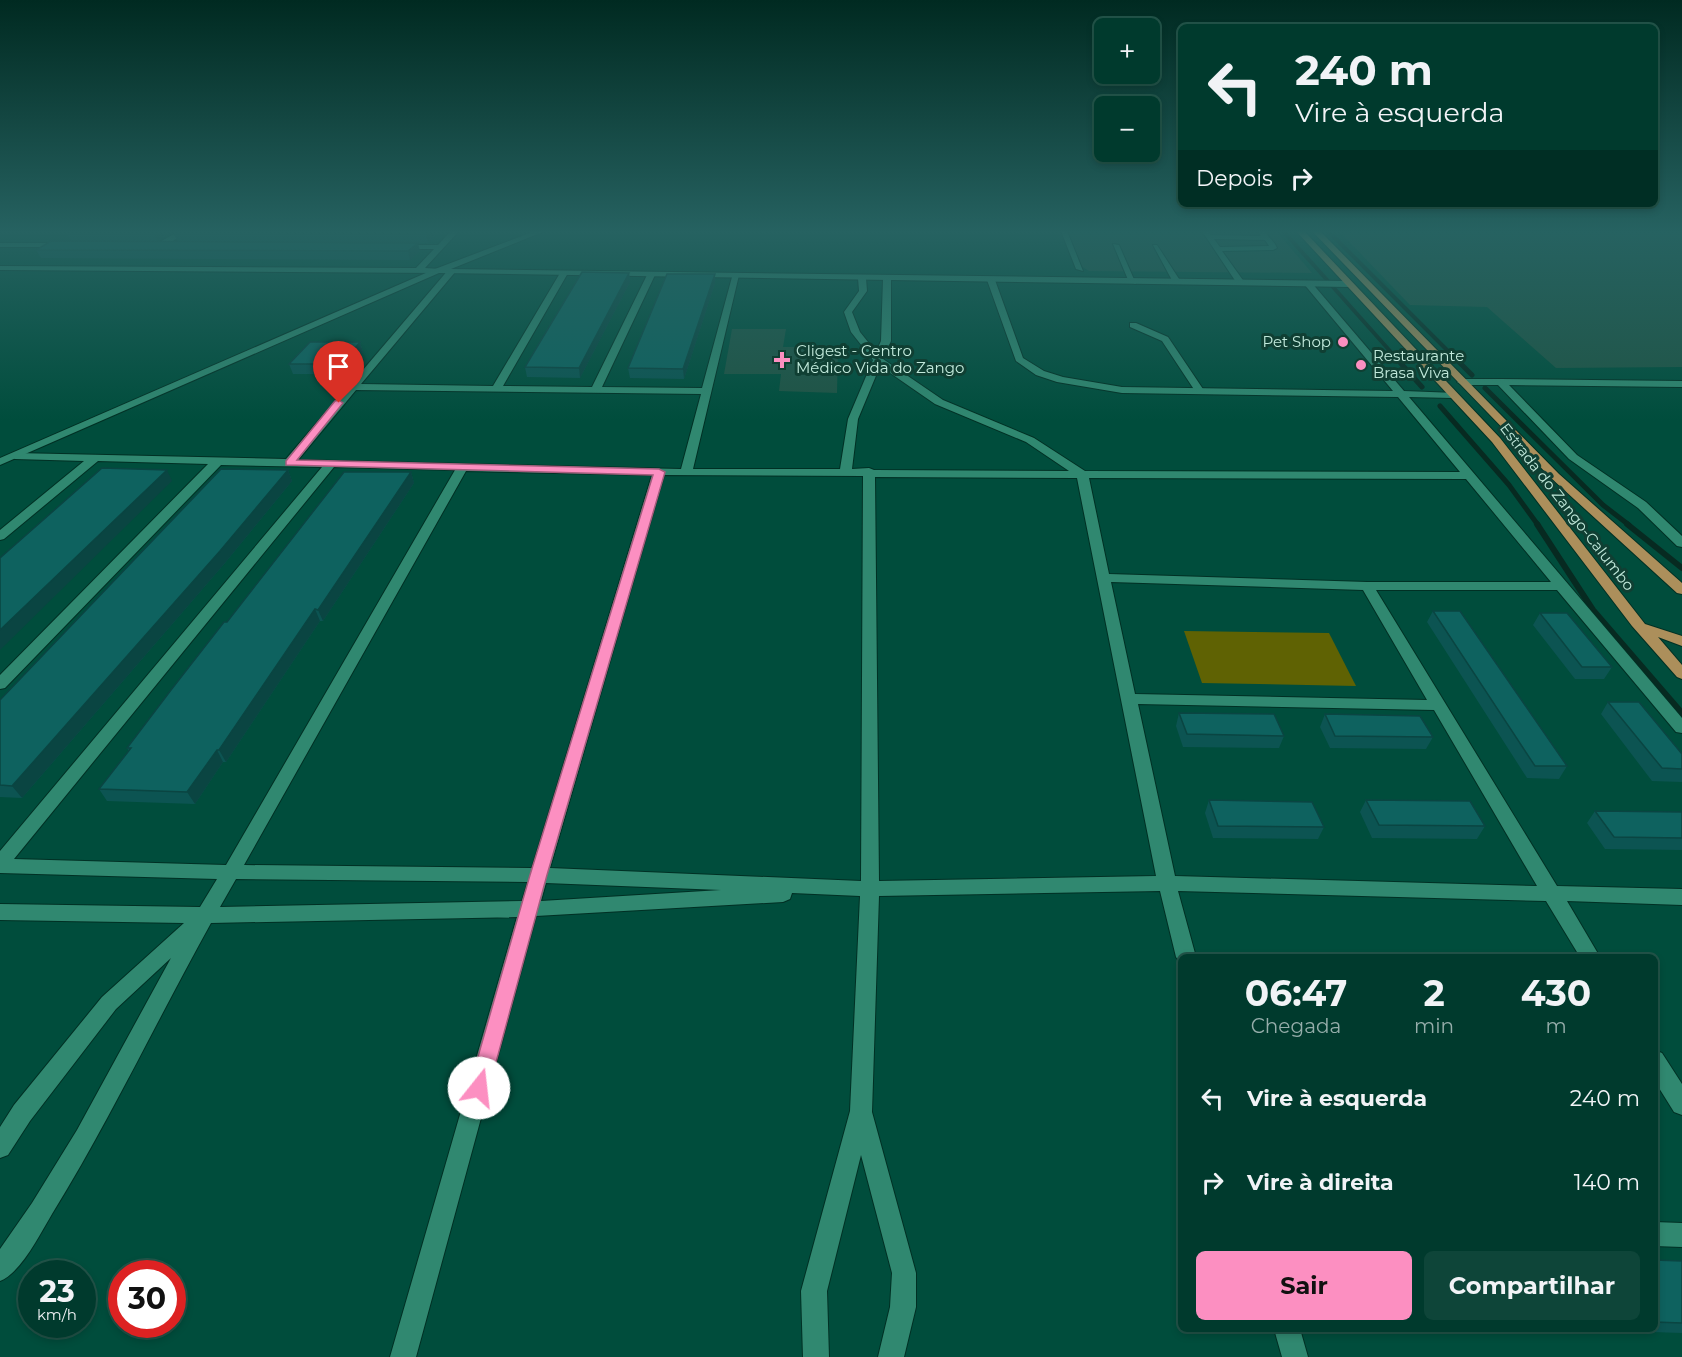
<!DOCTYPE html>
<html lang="pt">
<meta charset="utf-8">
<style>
:root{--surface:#003a2d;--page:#0e4539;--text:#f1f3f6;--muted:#95adaa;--line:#225449;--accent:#fc8fc1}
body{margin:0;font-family:Montserrat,sans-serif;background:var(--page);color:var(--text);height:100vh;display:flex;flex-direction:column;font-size:22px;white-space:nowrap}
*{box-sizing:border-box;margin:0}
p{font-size:20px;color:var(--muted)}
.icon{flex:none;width:33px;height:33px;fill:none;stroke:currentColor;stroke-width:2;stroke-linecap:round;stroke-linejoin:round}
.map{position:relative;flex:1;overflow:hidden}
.side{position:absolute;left:1178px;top:954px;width:480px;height:378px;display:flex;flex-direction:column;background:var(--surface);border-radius:9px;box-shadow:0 3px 9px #0003,0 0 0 2px var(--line)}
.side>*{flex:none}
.guide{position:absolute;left:1178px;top:24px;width:480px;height:183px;border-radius:9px;box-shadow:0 3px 9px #0003,0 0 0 2px var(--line);background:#003a2d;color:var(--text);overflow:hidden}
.tools{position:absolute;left:1094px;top:18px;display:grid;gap:12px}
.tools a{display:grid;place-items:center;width:66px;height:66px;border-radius:9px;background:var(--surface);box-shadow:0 3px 9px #0003,0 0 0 2px var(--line);font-size:30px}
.speed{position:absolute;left:18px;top:1260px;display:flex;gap:12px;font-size:30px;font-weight:700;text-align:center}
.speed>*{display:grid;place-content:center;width:78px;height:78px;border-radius:50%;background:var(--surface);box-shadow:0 3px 9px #0003,0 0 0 2px var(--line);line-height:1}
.speed small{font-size:15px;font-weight:400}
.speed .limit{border:9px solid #d22;background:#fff;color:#111}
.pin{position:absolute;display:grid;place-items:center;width:51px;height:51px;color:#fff;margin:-62px -26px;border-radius:50% 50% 50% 0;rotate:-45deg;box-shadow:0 0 6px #0007}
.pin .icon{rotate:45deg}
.me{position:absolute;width:66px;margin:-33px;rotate:16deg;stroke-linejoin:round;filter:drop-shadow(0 0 4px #0008)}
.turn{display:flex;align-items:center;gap:21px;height:126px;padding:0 18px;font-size:27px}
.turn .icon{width:78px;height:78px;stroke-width:2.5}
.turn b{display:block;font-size:42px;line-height:51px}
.then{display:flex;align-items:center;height:57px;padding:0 18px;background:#0003;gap:12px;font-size:22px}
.eta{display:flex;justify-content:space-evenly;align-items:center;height:102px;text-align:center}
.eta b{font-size:36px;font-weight:700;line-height:42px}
.cta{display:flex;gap:12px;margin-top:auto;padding:12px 18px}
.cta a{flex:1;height:69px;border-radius:9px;background:var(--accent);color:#111;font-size:24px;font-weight:700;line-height:69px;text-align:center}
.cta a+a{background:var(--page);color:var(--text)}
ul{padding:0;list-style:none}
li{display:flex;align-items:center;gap:18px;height:84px;padding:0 18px}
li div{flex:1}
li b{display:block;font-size:22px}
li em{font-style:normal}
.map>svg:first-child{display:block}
.built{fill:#1f5344}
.green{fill:#5f6203}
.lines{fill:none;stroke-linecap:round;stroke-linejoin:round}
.stream-far2{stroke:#072a21;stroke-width:4}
.stream-far1{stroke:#072a21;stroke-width:5}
.stream{stroke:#072a21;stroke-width:6}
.service-casing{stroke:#003024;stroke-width:2}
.minor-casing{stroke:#003024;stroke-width:2}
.tertiary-casing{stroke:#003024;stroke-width:2}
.primary-casing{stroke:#003024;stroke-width:2}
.service{fill:#308870;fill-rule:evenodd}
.minor{fill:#308870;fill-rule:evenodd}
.tertiary{fill:#308870;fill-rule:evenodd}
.primary{fill:#ac8f5b;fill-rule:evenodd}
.wall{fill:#0c5452}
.shaded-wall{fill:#0a4542}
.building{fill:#0e625f;stroke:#0a4542;stroke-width:1.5}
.route{fill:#fc8fc1;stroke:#a45d7d;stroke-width:1.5}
.poi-dot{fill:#fc8fc1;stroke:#103f33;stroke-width:2}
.labels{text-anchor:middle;stroke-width:6;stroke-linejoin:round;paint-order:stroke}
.far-poi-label{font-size:15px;fill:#c2eadc;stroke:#103f33;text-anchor:start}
.far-street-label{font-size:15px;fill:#c2eadc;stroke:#103f33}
</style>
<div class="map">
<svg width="1682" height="1357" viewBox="0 0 1682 1357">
<rect width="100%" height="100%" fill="#004d3c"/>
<path class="built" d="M1056 231H1276L1312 273 1089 271 1078 264 1070 235 1057 234Z
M1339 231 1682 233V367L1556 368 1487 307 1410 305Z
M732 329H786L783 347H838L837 393 779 391 781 374H724Z"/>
<path class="green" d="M1184 631 1329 633 1356 686 1202 683Z"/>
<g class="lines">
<path class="stream-far2" d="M1283 231 1328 281
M1328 231 1457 360
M1333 287 1398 360"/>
<path class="stream-far1" d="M1397 359 1422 387
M1456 359 1472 375
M1485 388 1603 505 1629 525
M1440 406 1509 485 1538 525"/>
<path class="stream" d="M1537 524 1593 610 1682 713
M1627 524 1682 568"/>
<defs>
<path id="service" d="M1061 231H1067L1083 271 1076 269Z
M1202 231H1208L1211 235 1261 236 1258 231H1264L1275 244 1277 248 1273 250 1222 251 1245 283 1241 285H1238ZM1214 239 1265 240 1269 246 1220 247Z
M1113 244 1119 245 1136 284 1129 282Z
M1153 245H1157L1181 282 1180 284H1174Z
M1130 323H1136L1168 337 1205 392 1203 394H1197L1162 341 1130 327Z"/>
<path id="minor" d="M179 231H188L164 247H158V243Z
M451 231H459L425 268 441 269 442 271 438 273 0 270V266L416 268 434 249H401L397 247 398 245H438Z
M0 243H65L69 245 65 247H0Z
M449 269 456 271 361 384 493 386 560 273 564 271 568 273 503 386 592 387 647 275 651 273 655 275 602 387 702 388 732 277 739 275 693 469H840L848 419 873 360 851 332 844 312 859 291 858 278 862 275 866 278 867 291 852 312 860 332 876 352 881 341 883 279 887 276 891 279V341L883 359 943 400 1034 438 1085 471 1460 472 1398 397 1122 393 1057 382 1036 375 1016 361 987 280 991 277 995 280 1023 358 1044 371 1063 377 1122 387 1393 391 1304 284 1311 282 1404 391 1456 393V397L1452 398 1409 397 1682 718V733L1676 732 1557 590H1376L1557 886 1682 889V905L1567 901 1600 957H1580L1546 901 1178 891 1196 957H1180V963L1176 957 1160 891 879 896 872 1112 916 1273V1307L904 1357H878L890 1307 892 1273 861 1155 827 1291 829 1357H803L801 1291 850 1111 860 896 792 893 790 899 783 902 536 916 416 1357H390L517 917 211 923C157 1020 110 1120 52 1214 40 1234 21 1273 0 1281V1249L32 1203 77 1130 171 958 116 1009 30 1121 8 1155 0 1158V1127L14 1105 102 997 184 923 0 920V904L200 907 217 879 0 873V851L322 467 221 465 5 688 0 689V675L208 464 98 461 4 539 0 540V530L84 461 15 459 9 456 15 453 286 459 347 388V385L351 384ZM880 366 935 404 1026 442 1069 471 874 470 869 468 852 469 858 419ZM356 390 701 394 681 469 298 460ZM334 467 455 470 226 865 14 859ZM466 471 652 475 532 868 244 865ZM664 475 863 476 861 881 550 868ZM875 477 1077 478 1156 876 879 881ZM1089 478 1466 479 1551 582H1367L1109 574ZM1111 582 1363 590 1427 700 1135 694ZM1138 704 1434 710 1537 886 1175 876ZM236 879 528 882 522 901 220 907ZM546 883 721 890 541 901Z
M1500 379 1682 381V387L1509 385 1577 455 1646 502 1682 536V547L1677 546 1638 508 1569 459 1498 385H1462L1457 382 1462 379Z
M1654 1050 1662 1053 1682 1084V1115L1674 1112 1654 1080Z
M1654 1222 1682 1223V1247L1654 1246Z
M1274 1329H1300L1308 1357H1282Z"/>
<path id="tertiary" d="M535 231H545L451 269 1349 281 1353 284 1349 287 439 273 0 465V458L435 269Z"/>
<path id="primary" d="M1296 231H1304L1500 438 1645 624 1682 636V646L1658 637 1682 665V679L1677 677 1632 626 1492 442Z
M1312 231H1320L1559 474 1682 583V594L1677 593 1551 478Z"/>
</defs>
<use href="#service" class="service-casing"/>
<use href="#minor" class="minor-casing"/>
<use href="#tertiary" class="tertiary-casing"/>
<use href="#primary" class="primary-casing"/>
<use href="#service" class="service"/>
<use href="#minor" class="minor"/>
<use href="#tertiary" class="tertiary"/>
<use href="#primary" class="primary"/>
</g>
<path class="wall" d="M176 231 157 241H71L67 232Z
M440 231 428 243 177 241 173 232Z
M36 250 420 251 410 260 41 258Z
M629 273 630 282 580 378 527 377 525 367Z
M715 283 684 379 630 378 628 368Z
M360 342 363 352 345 374H293L289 364Z
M288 470 292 481 225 563 22 798 0 797V700Z
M411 472 414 483 323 621H320L226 762H223L195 804 107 801 99 789 129 751 127 748 227 622Z
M1433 611 1567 766 1559 779 1527 778 1427 622Z
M1540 613 1612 667 1604 679H1575L1533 625Z
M1608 702 1682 754V782L1652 781 1601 714Z
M1179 713 1284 736 1279 748 1183 747 1176 726Z
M1325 714 1433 737 1426 749 1330 748 1320 727Z
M1209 800 1324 827 1318 839 1213 838 1205 813Z
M1366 800 1485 826 1477 839 1372 838 1360 812Z
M1595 811 1682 812V850L1605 849 1587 823Z
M1654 1260 1682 1261V1333L1620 1331 1619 1329H1654Z"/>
<path class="shaded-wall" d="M157 231H176L157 241 154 232Z
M429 231H440L428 243 426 234Z
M418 243 420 251 410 260 408 251Z
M629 273 630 282 580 378 579 368Z
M715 274V283L684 379 683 369Z
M360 342 363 352 345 374 342 364Z
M167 470 172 481 0 650V630Z
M288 470 292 481 225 563 22 798 12 786Z
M411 472 414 483 323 621 318 610Z
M315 609 320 621 226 762 219 750Z
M217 750 223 762 195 804 187 792Z"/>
<path class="building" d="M70 231H157L154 232H67Z
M176 231H429L426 234 173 232Z
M51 241 418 243 408 251 36 250Z
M582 272 629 273 579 368 525 367Z
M667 274H715L683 369 628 368Z
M310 342H360L342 364H289Z
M102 468 167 470 0 630V558Z
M221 469 288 470 220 551 12 786 0 785V700Z
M344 472H411L318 610 315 609 219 750H217L187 792 99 789 131 748H127L171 690 224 622H227Z
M1433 611H1460L1567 766H1535Z
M1540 613H1567L1612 667H1582Z
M1608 702H1639L1682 754V769L1662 768Z
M1179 713 1274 714 1284 736 1187 734Z
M1325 714 1420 716 1433 737 1335 736Z
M1209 800 1312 802 1324 827 1218 826Z
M1366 800 1470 801 1485 826 1379 825Z
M1595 811 1682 812V838L1614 837Z
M1654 1260 1682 1261V1323L1654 1322Z"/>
<linearGradient id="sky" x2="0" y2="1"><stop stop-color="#002a21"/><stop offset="0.55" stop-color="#266261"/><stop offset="1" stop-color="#266261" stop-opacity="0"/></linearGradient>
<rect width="1682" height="421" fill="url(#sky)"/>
<path class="route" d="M339 400 343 403 297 460 659 469 665 472 547 875 489 1088 486 1095 479 1097 472 1095 469 1088 530 875 653 475 286 465V461L335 401Z"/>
<g class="poi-dot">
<circle cx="1343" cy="342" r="6"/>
<path d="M779 351h6v6h6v6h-6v6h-6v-6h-6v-6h6z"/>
<circle cx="1361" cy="365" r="6"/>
</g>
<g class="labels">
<g class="far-poi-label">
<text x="1331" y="347" text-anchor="end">Pet Shop</text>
<text x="796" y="356">Cligest - Centro<tspan x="796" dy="17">Médico Vida do Zango</tspan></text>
<text x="1373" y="361">Restaurante<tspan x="1373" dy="17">Brasa Viva</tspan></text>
</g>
<g class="far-street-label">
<text transform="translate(1567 507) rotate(52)" y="5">Estrada do Zango-Calumbo</text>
</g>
</g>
</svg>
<div class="tools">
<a>+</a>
<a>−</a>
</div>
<div class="speed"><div>23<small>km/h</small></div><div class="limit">30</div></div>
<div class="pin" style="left:339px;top:403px;background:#d93025"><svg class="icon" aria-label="arrive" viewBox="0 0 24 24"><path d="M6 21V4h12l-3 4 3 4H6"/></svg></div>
<svg class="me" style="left:479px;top:1088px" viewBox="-20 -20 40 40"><circle r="19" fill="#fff"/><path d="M0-13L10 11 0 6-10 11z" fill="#fc8fc1"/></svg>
<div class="guide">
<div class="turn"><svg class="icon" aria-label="left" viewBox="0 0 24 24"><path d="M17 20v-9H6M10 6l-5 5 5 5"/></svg><div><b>240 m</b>Vire à esquerda</div></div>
<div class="then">Depois<svg class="icon" aria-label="right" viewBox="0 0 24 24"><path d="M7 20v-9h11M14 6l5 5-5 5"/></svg></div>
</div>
<section class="side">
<div class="eta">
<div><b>06:47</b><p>Chegada</p></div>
<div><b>2</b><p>min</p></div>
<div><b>430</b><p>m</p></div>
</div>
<ul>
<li><svg class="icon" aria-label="left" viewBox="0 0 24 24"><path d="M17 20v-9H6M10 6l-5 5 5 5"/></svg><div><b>Vire à esquerda</b></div><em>240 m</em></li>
<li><svg class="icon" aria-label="right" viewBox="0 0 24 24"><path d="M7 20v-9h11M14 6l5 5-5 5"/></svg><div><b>Vire à direita</b></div><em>140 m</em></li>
</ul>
<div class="cta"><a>Sair</a><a>Compartilhar</a></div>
</section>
</div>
